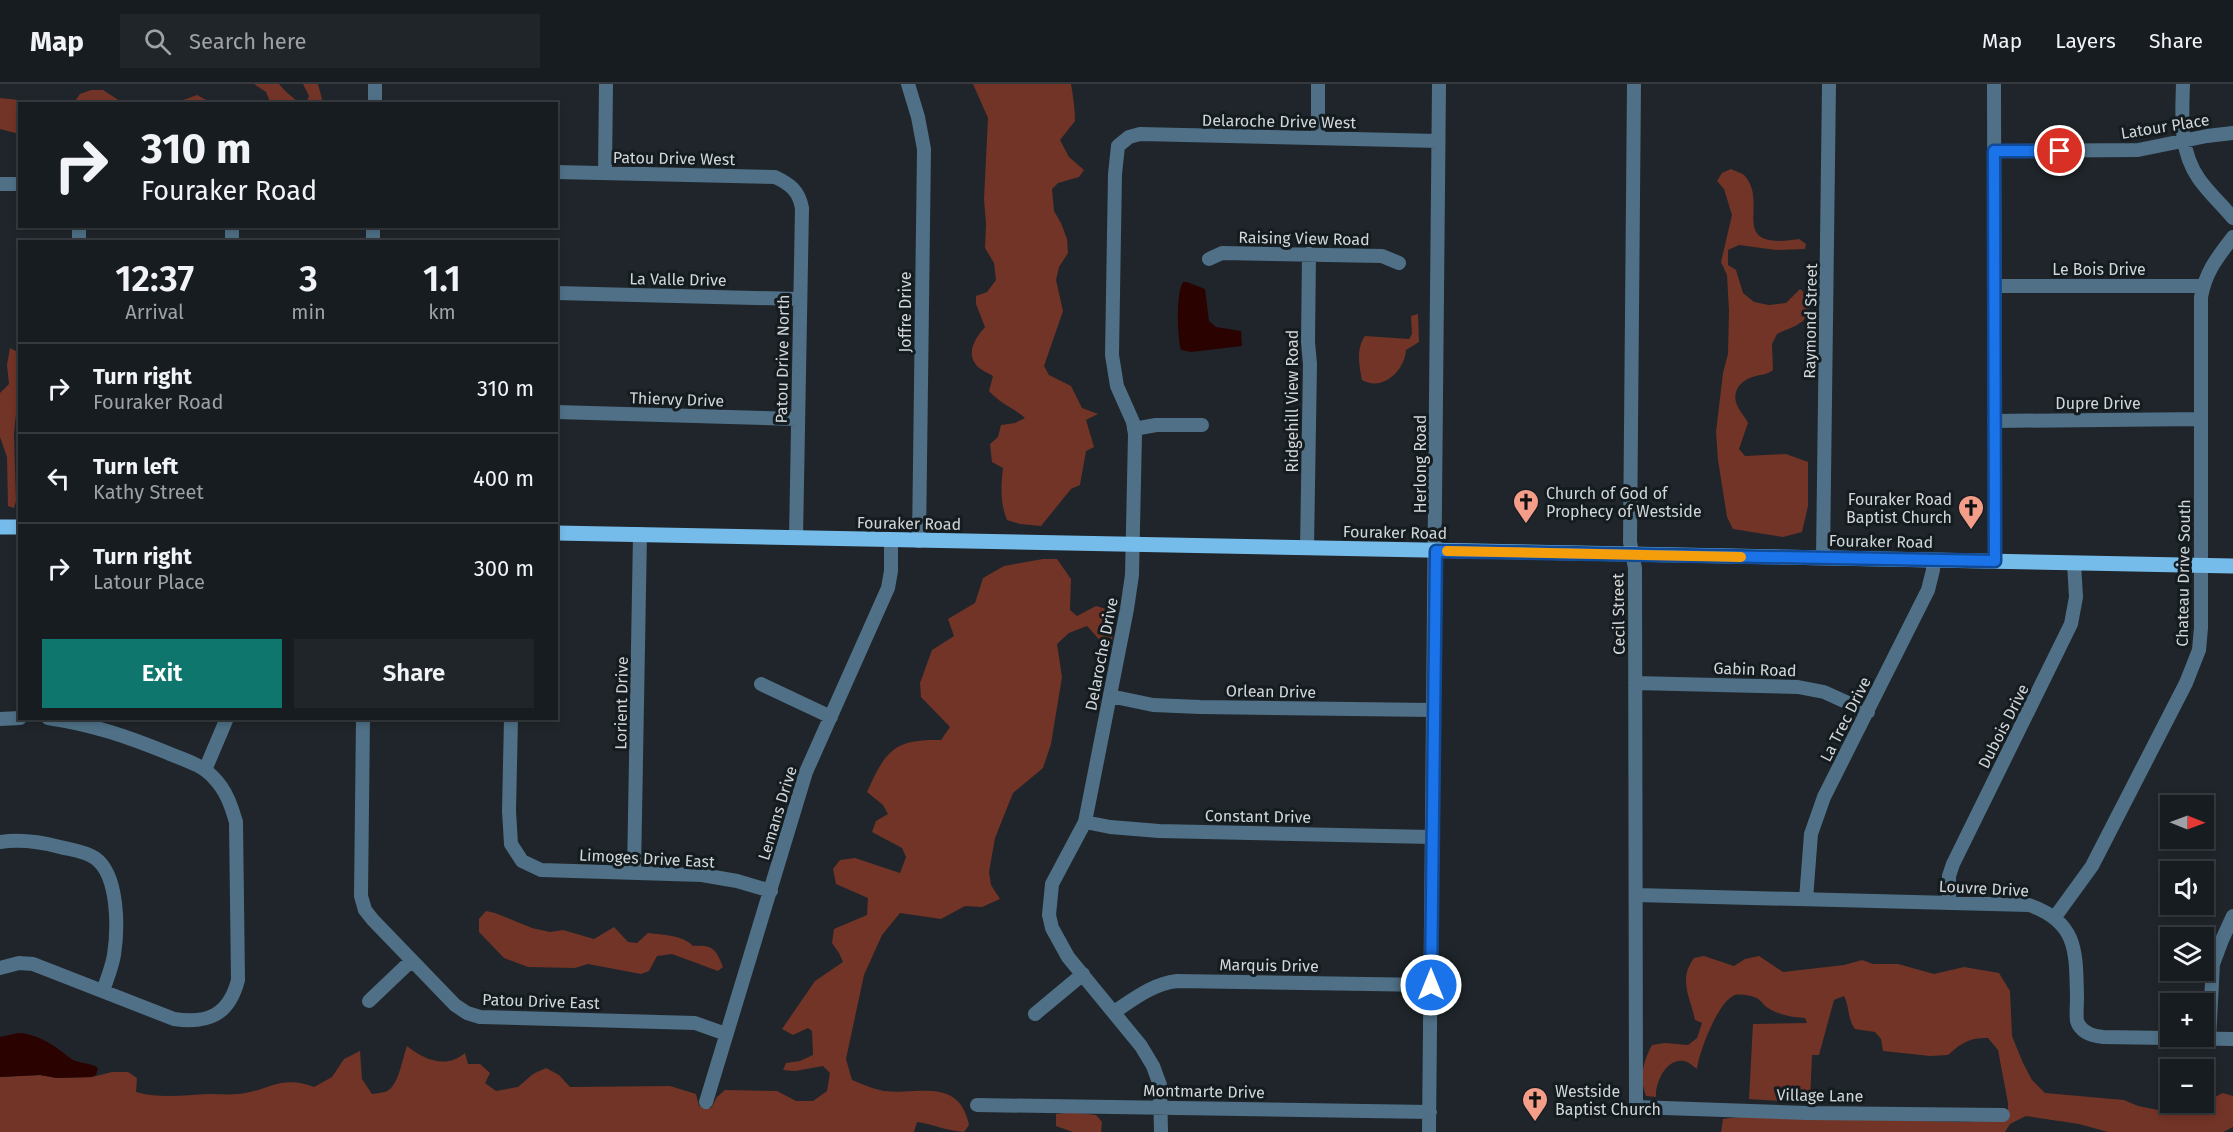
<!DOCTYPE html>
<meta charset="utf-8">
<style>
:root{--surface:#171c20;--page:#202529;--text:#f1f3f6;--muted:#9ea1a5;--line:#363a3e;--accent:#0f766e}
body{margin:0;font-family:"Fira Sans",sans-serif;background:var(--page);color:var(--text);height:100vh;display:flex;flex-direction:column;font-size:22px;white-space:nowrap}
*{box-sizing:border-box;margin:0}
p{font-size:20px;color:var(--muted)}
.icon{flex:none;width:33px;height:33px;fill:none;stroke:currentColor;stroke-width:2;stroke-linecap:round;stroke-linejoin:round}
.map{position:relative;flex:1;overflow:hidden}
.details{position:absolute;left:18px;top:156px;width:540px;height:480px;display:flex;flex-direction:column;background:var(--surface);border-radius:0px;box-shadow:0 3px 9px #0003,0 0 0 2px var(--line)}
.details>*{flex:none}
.banner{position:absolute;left:18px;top:18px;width:540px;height:126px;border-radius:0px;box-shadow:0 3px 9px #0003,0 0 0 2px var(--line);background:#171c20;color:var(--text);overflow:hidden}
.needle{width:39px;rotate:91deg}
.controls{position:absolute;left:2160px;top:711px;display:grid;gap:12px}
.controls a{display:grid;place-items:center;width:54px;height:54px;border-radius:0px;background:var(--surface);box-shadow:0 3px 9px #0003,0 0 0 2px var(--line);font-size:30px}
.pin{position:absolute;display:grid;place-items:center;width:51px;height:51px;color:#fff;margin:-26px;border:3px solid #fff;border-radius:50%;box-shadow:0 2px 6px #0007}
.me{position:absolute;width:66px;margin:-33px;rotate:0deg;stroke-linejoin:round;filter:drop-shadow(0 0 4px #0008)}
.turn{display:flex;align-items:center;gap:21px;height:126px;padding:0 24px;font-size:27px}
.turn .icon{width:78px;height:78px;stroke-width:2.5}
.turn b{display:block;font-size:42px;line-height:51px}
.eta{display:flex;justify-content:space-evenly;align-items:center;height:102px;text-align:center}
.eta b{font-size:36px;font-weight:600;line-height:42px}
.button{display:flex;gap:12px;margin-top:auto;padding:12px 24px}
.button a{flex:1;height:69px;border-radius:0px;background:var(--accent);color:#fff;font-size:24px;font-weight:600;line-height:69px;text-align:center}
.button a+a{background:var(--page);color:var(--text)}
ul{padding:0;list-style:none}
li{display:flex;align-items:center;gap:18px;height:90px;padding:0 24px;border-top:2px solid var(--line)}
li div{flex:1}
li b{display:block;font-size:22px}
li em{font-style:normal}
header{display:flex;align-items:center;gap:36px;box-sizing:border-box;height:84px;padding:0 30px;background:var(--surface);border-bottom:2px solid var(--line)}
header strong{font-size:28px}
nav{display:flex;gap:33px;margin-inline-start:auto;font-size:21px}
.search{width:420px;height:54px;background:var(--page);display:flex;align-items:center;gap:15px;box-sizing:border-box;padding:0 21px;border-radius:0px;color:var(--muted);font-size:22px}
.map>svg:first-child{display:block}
.green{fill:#723426}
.water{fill:#2a0300}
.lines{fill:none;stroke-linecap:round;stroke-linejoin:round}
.minor{stroke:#4f7086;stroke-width:14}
.major{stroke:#76bcea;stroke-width:15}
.route-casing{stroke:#114b97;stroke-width:15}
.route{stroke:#1a73e8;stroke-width:10}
.slow{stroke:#f59e0b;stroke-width:10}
.labels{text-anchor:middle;stroke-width:6;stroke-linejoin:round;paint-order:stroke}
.street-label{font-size:16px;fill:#d1d6d9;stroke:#151c20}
.poi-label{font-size:16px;fill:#d1d6d9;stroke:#151c20;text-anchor:start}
</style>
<header>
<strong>Map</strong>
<div class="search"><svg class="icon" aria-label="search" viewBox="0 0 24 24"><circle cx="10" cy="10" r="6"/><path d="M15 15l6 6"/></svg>Search here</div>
<nav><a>Map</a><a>Layers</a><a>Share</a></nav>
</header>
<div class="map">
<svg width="2233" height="1048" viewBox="0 0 2233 1048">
<rect width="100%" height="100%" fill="#1f252a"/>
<path class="green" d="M254 0H279C285 8 292 12 299 19L307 17 309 12 303 0H318L322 15 320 19H268L270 18 266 8Z
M973 0H1071C1073 12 1075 25 1075 37L1060 56 1069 73 1084 86 1079 93 1058 99 1052 105 1054 127 1061 139 1067 155 1068 169 1059 183 1056 196 1063 227 1044 282 1049 291 1071 302 1082 324 1098 330 1086 336 1094 363 1086 367 1080 401 1071 405 1041 442 1020 440 1007 436C1000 419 1001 402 1003 384L992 378 990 360 998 353 1001 341 1015 339 1025 334C1012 323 1001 320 989 307L993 292C988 289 981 286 977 282 965 269 976 253 985 243L976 220V212L987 208 996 196 994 179 985 164 986 140 984 115 988 34Z
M91 6H103L123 19H65L75 17 80 10Z
M197 11 212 19H175Z
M0 14 47 19 20 20 19 50 0 45Z
M1731 85C1735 87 1741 89 1744 91 1771 119 1724 167 1799 155L1806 160 1805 165 1776 166 1739 161 1728 166V181L1736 186 1743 209 1754 218 1769 221 1786 219 1800 205C1811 213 1813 231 1800 239 1793 244 1784 246 1777 250L1772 260 1773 286C1767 291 1763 290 1756 292 1741 295 1730 308 1738 323 1741 329 1745 333 1748 339L1739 365 1745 372 1786 370 1808 378V422L1802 448 1783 453 1733 445 1727 433 1718 376 1716 348 1723 289 1728 270 1729 227 1727 191 1721 178 1732 131 1724 105 1717 97 1722 89Z
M1418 230 1419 258 1406 266C1405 286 1383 308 1362 296 1359 282 1356 264 1365 252L1409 255 1412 250 1411 232Z
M10 264 16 267 19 299 14 350 16 417 14 424 8 422 7 373 0 353V309L9 300 7 281Z
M1043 475H1057L1071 495 1070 526 1077 532 1096 522 1113 527 1112 563 1104 564 1097 553 1087 542 1069 549 1057 560 1062 593 1051 660 1043 684 1013 709 995 754 989 788 991 801 1000 815 982 823 965 822 941 835 900 829 882 851 864 891 846 975 852 996C862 1000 873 1005 884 1007 919 1011 959 993 969 1041L964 1048C947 1047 933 1040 917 1038L914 1048H0V993L40 991 57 994 92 993 112 988H128L137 994 136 1008C161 1015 184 1011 210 1010 219 1010 228 1011 238 1010 269 1007 280 990 314 1003L332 993 344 975 360 967 362 995 372 1010C376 1009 383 1009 387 1007 399 1001 402 975 407 962 424 976 447 985 465 969L468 980H480L490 989 485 999 496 1007 518 1003 533 990 546 984 559 991 570 1003 670 1002 696 1010 699 1022 711 1024 717 1013 725 1006 777 1007 796 1017H813L827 1007 830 989 823 982 795 987 783 986 786 979 800 977 813 971 812 947 808 944 793 951 782 945 815 897 843 878 839 869 832 859 834 845 867 831 868 814 836 800 833 785 840 776 855 774 900 789 906 773 902 764 872 748 876 737 888 730 883 721 867 708C886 666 894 655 941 656L950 643 921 613 920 599 932 566 954 552 948 535 975 519 983 494 1004 482Z
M486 827 495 829 532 844 550 848 563 846 594 855 614 843 628 858 637 859 648 849C663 851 683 851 693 862 713 861 716 865 723 883L718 887 672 870 657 872 649 887 641 890 588 880 575 884 528 883 504 874 479 848V835Z
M1704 872 1734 882 1745 875 1759 872 1783 888 1844 881 1862 876 1873 880H1898L1934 890 1964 883 1999 889 2010 907 2012 952 2023 979 2032 996 2045 1009 2124 1016 2138 1022 2158 1026 2204 1018 2223 1009 2233 1012V1043L2223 1048H2108L2079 1040 2026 1032 2010 1040 2005 1048H1721L1723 1035 1739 1033 1963 1038 2000 1036 2008 1032V1019L1998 966 1988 954C1969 954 1963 958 1948 971L1930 972 1883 967 1881 955 1875 948 1855 945C1847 934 1850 924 1844 912L1834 916 1819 971H1812L1810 1019 1749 1015 1753 940 1807 939 1805 934C1792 933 1779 931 1768 924 1763 921 1760 914 1754 913 1749 911 1739 910 1735 911 1718 917 1699 968 1697 985 1693 982 1689 978 1684 977 1666 974 1655 999 1656 1013L1646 1012C1639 993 1643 978 1652 961L1665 959 1688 961 1697 954 1702 939 1695 936C1690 912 1678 896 1694 874Z
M1072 1028 1096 1031 1102 1038 1101 1048H1073L1056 1042V1030Z"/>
<path class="water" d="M1183 198H1187L1205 205 1209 237 1216 243 1241 247 1242 262 1191 268 1181 266C1177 253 1176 209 1183 198Z
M18 949C39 950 55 962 70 974 78 980 90 978 98 984L96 991 92 993 57 994 40 991 0 993V953Z"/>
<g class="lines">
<path class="minor" d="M908 0 918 33 924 65 919 457
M1318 0V54
M1634 0 1630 458 1635 484 1636 1023 1806 1029 2003 1031
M1994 0 1995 477
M2183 0C2182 33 2179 67 2199 95 2209 109 2222 121 2233 134
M375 20V0
M1994 67 2138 66 2207 52 2233 49
M556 88 775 93C790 100 799 107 802 124L796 454
M605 89 606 0
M0 100H20
M79 142V158
M232 142V158
M373 158V142
M1209 175 1222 169 1382 172 1399 179
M1995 202H2203
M556 209 799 215
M556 328 797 335
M1994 337 2201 335
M1134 345 1156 341H1202
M1307 464 1310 280 1308 258 1309 170
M1823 474 1829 0
M1635 599 1798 603 1824 608 1868 628
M761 600 831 633
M1110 612 1153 621 1200 623 1433 626
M363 634 361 812 365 826 373 836 455 921 467 929 480 933 695 939 726 950
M511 634 509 727 511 760 522 777 541 786 702 791 737 797 771 807
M0 635 20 634
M205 686 227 634
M1085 738 1110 743 1159 747 1431 753
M0 758C20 755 41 758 60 763 72 766 85 767 95 774 119 791 118 845 114 871 112 883 107 895 103 907
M634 788 640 450
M1636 811 2029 821C2078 838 2076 868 2077 914 2077 921 2076 930 2077 937 2081 949 2093 952 2103 953L2233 955
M1806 815 1811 750 1824 713 1928 506 1933 486V476
M1949 817V792L1953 780 2071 540 2076 513 2074 479
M2055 833 2092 782 2186 599 2199 566 2201 544V213C2206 187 2217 174 2233 153
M0 884 19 879 33 880 174 935C208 940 229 931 238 896L236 738C231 721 226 706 213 693 201 680 184 676 168 669 126 652 94 641 48 634
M369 917 411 877
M1114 928C1134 915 1152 900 1177 897L1431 901
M1035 930 1083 890
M2209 955 2213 880 2222 856 2233 832
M706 1018 806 688 888 504 891 487V457
M977 1021 1430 1028
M1161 1048 1160 1001 1153 982 1141 962 1068 873 1052 844 1049 831 1052 800 1085 738 1127 525 1132 491 1135 350 1133 338 1117 302 1112 271 1115 90 1118 62 1129 53 1140 50 1438 57
M1429 1048 1439 0"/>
<path class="major" d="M0 443H20
M556 449 2233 482"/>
</g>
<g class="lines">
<defs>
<path id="route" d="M1431 901 1436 467 1995 477 1994 67H2060"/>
</defs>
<use href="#route" class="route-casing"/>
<use href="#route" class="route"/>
<path class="slow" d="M1447 467 1741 473"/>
</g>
<defs>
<symbol id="church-pin" viewBox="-11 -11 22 30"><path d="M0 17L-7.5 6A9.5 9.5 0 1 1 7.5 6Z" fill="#f49e89" stroke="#151c20"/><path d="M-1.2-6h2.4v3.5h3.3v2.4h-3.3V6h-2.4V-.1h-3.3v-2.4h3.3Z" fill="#111"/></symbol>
</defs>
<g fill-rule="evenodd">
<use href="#church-pin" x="1511" y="403" width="30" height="40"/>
<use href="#church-pin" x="1956" y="409" width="30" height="40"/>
<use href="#church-pin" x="1520" y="1001" width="30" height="40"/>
</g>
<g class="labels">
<g class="street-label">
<text transform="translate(1279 37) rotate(1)" y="6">Delaroche Drive West</text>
<text transform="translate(2165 42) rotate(-9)" y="6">Latour Place</text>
<text transform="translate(674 74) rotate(1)" y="6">Patou Drive West</text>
<text transform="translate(1304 154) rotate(1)" y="6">Raising View Road</text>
<text x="2099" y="191">Le Bois Drive</text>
<text transform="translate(678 195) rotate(1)" y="6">La Valle Drive</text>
<text transform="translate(905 228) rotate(-90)" y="6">Joffre Drive</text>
<text transform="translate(1810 237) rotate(-89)" y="6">Raymond Street</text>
<text transform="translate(782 275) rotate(-89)" y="6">Patou Drive North</text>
<text transform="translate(677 315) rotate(2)" y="6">Thiervy Drive</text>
<text transform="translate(1292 317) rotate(-90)" y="6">Ridgehill View Road</text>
<text x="2098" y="325">Dupre Drive</text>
<text transform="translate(1420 380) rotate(-90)" y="6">Herlong Road</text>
<text transform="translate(909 439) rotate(1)" y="6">Fouraker Road</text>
<text transform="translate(1395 448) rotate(1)" y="6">Fouraker Road</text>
<text transform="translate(1881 457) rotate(1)" y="6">Fouraker Road</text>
<text transform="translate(2183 489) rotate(-89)" y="6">Chateau Drive South</text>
<text transform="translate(1618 530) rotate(-91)" y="6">Cecil Street</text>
<text transform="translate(1101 570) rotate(-79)" y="6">Delaroche Drive</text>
<text transform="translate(1755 585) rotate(2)" y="6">Gabin Road</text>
<text transform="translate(1271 607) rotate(1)" y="6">Orlean Drive</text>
<text transform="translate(621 619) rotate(-89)" y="6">Lorient Drive</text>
<text transform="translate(1845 635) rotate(-63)" y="6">La Trec Drive</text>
<text transform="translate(2003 642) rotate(-63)" y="6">Dubois Drive</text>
<text transform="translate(777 729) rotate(-73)" y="6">Lemans Drive</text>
<text transform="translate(1258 732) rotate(1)" y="6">Constant Drive</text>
<text transform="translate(647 774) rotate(3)" y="6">Limoges Drive East</text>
<text transform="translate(1984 804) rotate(3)" y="6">Louvre Drive</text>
<text transform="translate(1269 881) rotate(1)" y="6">Marquis Drive</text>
<text transform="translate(541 917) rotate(2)" y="6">Patou Drive East</text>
<text transform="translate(1204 1007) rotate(1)" y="6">Montmarte Drive</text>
<text transform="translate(1820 1011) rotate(1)" y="6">Village Lane</text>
</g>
<g class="poi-label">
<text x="1546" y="415">Church of God of<tspan x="1546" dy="18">Prophecy of Westside</tspan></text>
<text x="1952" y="421" text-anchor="end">Fouraker Road<tspan x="1952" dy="18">Baptist Church</tspan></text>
<text x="1555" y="1013">Westside<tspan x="1555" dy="18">Baptist Church</tspan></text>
</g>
</g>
</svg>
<div class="controls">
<a><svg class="needle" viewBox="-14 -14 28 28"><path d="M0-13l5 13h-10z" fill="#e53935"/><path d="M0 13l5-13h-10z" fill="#9ea1a5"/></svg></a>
<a><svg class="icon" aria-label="sound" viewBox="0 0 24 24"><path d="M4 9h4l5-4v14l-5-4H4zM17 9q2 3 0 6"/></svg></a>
<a><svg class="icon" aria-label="layers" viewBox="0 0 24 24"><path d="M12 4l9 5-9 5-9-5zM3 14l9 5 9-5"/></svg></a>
<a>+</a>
<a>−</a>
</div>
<div class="pin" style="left:2060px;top:67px;background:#d93025"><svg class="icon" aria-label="arrive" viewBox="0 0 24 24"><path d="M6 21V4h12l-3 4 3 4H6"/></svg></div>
<svg class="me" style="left:1431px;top:901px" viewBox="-20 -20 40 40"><circle r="17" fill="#1a73e8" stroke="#fff" stroke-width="3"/><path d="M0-11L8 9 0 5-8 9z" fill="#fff"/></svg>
<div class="banner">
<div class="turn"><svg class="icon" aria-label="right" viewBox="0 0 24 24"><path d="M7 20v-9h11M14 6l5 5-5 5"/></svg><div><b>310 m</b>Fouraker Road</div></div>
</div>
<section class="details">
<div class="eta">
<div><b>12:37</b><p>Arrival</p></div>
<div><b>3</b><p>min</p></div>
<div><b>1.1</b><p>km</p></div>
</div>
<ul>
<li><svg class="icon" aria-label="right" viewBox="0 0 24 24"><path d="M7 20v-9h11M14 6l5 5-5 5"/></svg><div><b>Turn right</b><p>Fouraker Road</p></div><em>310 m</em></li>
<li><svg class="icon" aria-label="left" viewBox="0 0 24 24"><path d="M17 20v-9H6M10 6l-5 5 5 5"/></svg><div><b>Turn left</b><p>Kathy Street</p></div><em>400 m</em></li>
<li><svg class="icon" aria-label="right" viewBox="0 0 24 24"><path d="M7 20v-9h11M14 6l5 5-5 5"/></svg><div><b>Turn right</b><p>Latour Place</p></div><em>300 m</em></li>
</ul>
<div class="button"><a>Exit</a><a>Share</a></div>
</section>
</div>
